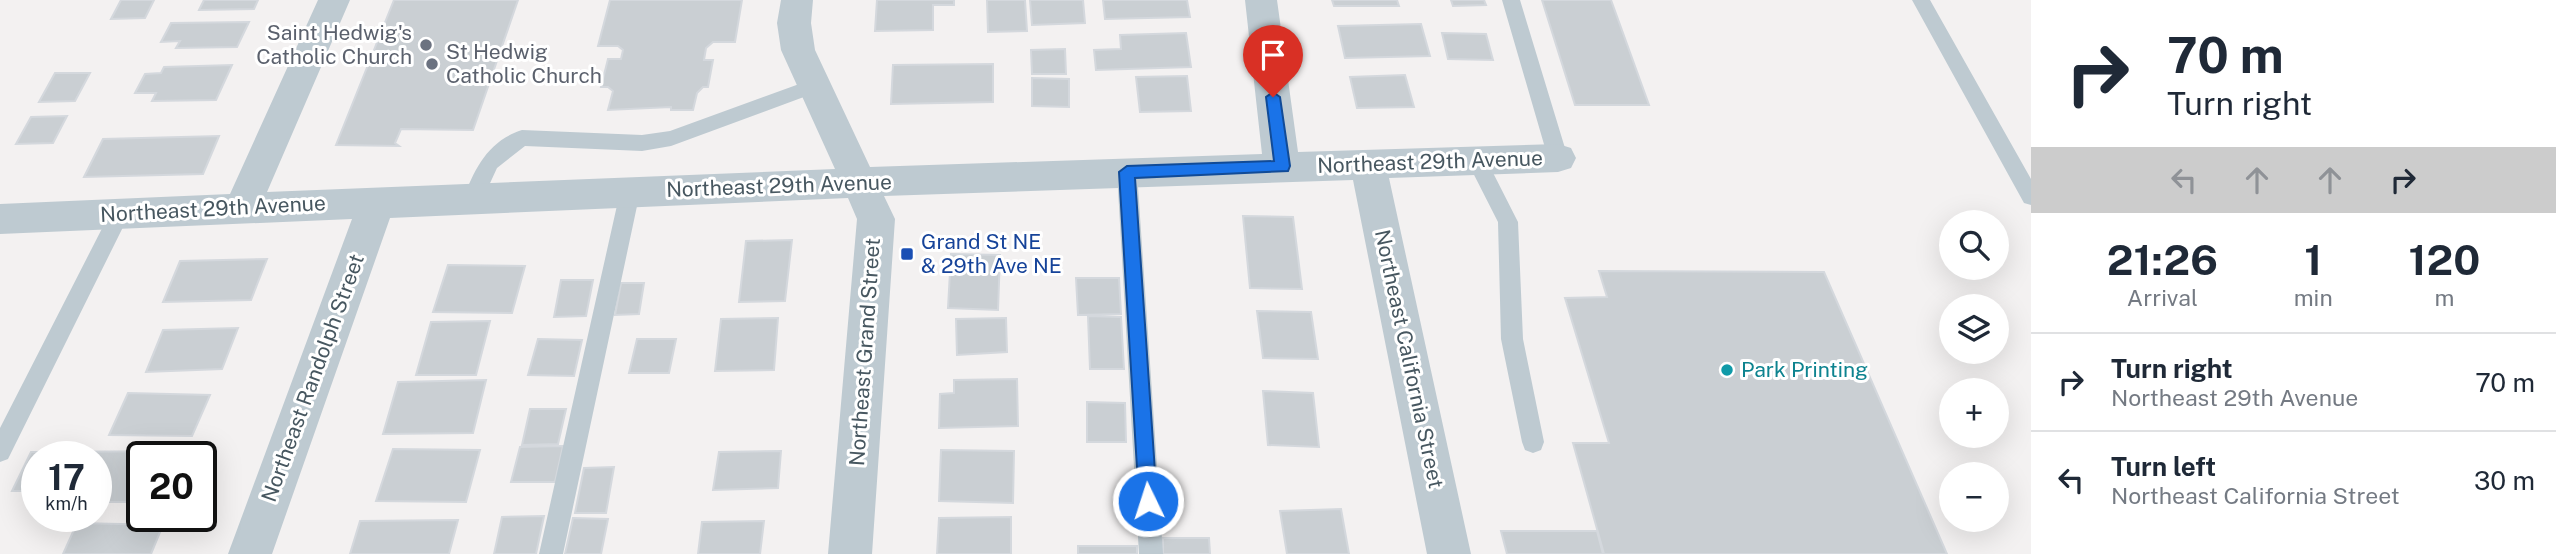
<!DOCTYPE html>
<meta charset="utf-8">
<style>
:root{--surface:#fff;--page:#f2f2f3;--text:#1f2937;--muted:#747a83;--line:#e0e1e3}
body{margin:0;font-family:"Public Sans",sans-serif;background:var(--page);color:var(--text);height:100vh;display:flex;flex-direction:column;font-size:26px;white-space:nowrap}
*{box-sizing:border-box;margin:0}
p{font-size:23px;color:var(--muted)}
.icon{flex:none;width:38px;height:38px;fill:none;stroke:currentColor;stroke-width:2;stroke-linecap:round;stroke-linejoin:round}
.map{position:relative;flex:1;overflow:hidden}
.details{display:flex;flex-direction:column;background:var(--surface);width:525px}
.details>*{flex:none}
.top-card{background:#fff;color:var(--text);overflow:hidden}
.buttons{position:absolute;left:1939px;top:210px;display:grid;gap:14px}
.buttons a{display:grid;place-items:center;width:70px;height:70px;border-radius:50%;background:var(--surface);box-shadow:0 7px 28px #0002;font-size:35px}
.speed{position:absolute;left:21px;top:441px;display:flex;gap:14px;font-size:35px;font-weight:700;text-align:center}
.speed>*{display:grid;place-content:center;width:91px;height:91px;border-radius:50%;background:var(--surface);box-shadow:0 7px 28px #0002;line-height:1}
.speed small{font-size:18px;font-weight:400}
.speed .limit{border:4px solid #111;border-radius:10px;background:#fff;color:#111}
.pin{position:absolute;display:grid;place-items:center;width:60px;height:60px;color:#fff;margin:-72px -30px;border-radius:50% 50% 50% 0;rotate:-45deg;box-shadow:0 0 7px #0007}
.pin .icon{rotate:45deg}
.me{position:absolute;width:77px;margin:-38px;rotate:356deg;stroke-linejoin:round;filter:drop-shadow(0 0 5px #0008)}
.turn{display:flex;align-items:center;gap:24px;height:147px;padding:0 21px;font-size:32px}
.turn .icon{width:91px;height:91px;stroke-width:2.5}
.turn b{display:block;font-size:49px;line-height:60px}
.lanes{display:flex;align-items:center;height:66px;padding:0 21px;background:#0003;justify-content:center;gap:35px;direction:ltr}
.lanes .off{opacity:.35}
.eta{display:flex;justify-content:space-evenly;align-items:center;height:119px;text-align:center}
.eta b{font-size:42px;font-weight:700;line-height:49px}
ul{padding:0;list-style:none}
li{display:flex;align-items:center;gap:21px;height:98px;padding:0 21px;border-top:2px solid var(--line)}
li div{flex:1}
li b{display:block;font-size:26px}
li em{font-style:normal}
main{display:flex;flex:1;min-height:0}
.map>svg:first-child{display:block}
.building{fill:#cacfd3;stroke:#d4d8dd;stroke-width:2}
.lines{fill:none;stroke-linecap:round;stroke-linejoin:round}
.lane{fill:#becad1;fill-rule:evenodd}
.street{fill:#becad1;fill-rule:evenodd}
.route{fill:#1a73e8;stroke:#114b97;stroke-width:2}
.worship-dot{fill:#6b7280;stroke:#fff;stroke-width:2.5}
.transit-dot{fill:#1a4fb4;stroke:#fff;stroke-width:2.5}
.culture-dot{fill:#0f9aa8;stroke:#fff;stroke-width:2.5}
.labels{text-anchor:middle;stroke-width:6;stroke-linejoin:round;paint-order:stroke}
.worship-label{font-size:21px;fill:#5b616d;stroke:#fff;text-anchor:end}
.street-label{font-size:21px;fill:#475760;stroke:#fff}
.transit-label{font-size:21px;fill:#164399;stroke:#fff;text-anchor:start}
.culture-label{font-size:21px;fill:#0d838f;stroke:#fff;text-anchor:start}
</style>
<main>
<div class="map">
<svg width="2031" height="554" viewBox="0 0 2031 554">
<rect width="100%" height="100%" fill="#f3f1f1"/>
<path class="building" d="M121 0H154L145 18 111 19Z
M204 0H258L254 9 199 10Z
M394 0H518L473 130 401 129 395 143 399 146 336 145Z
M610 0H742L735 42H713L706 48 704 60H713L708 87H703L697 93 693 110H671V107L608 110 613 91 608 87H601L608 59H621L623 50 618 46H598Z
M877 0H954V5H933V30L875 31Z
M987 0H1025L1027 31 988 32Z
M1030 0H1083L1085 23 1032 25Z
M1103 0H1187L1190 17 1105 19Z
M1332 0H1397L1399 6H1334Z
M1451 0H1484L1486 5 1453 6Z
M1542 0H1611L1649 105H1575Z
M249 22 237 47 176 48 180 41 161 42 171 23Z
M1421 24 1430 56 1345 58 1338 26Z
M1186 33 1191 67 1096 70 1094 50 1121 49 1120 35Z
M1442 33 1486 34 1493 60 1448 59Z
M1065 49 1066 74H1032L1031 50Z
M993 64V102L891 104 893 65Z
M232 65 216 100 152 101 156 93H135L145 74 161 73 164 67Z
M55 73H90L75 101 39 102Z
M1405 75 1414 107 1357 108 1350 77Z
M1187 76 1191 111 1140 112 1136 77Z
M1032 78 1069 79V107L1032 106Z
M67 116 53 143 16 144 31 117Z
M219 136 203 174 84 177 103 139Z
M1243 216 1293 217 1302 289 1250 288Z
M792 240 785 301 739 302 746 241Z
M951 254 1000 255 998 310 948 308Z
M267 259 251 300 163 302 180 261Z
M448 265 525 266 512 313 433 312Z
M1599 271 1824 272 1947 554H1604L1573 443H1609L1565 298 1607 297Z
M1076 278H1119L1121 314 1078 315Z
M561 280H593L586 316 554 317Z
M621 283H644L639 314 615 315Z
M1257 311 1311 312 1318 359 1263 358Z
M1088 316 1121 317 1124 369H1090Z
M778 318 774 370 715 371 721 319Z
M1006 318 1007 352 957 355 956 319Z
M490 321 476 375H416L431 322Z
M238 328 222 369 146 372 163 330Z
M538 339 582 340 574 376 528 375Z
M637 339H676L669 373H629Z
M1017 379 1018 426 939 428 940 394 954 393V380Z
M486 380 473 433 383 434 398 382Z
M1263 391 1313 393 1319 447 1268 445Z
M128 393 210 395 192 436 109 435Z
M1087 402 1125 403 1126 442H1087Z
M530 409H566L558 444 522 445Z
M563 446 555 482H511L520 447Z
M393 449 480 450 466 502 376 501Z
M941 450 1014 451 1013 503 939 501Z
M191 451 189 457H142V502H96V457H37V491H12L31 452Z
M781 451 778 488 713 490 719 452Z
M614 467 606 513H575L584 468Z
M1341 509 1349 554H1287L1280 511Z
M544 516 536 554H494L502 517Z
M1011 517V554H937L939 518Z
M573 518 608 519 601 554H565Z
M458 520 449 554H350L360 521Z
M764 521 760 554H698L702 522Z
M77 523 163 525 151 554H63Z
M1501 531H1597L1603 554H1507Z
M1163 538H1209L1210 554H1163Z
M1078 546H1137V554H1078Z"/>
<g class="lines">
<path class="lane" d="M1502 0H1520L1568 158 1565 164 1558 166 1551 164 1548 158Z
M1912 0H1930L2031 179V205L2024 203Z
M813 79 820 81 822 86 820 91 671 146 642 151 525 146 497 168 480 205 473 207 466 205 463 199C475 168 488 141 522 130L642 135 670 131Z
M1477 153 1484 155 1518 222 1523 339 1544 442 1541 450 1533 453 1525 450 1522 442 1501 339 1498 222 1467 161 1470 155Z
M1127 164 1134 166 1137 172 1163 554H1139L1117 172 1120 166Z
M630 184 637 186 640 192 563 554H539L620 192 623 186Z
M120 205 127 207 130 213 8 459 0 462V428L113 207Z"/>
<path class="street" d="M318 0H350L267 192 835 169 781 50 777 23 781 0H813L811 23 815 50 870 167 1262 154 1245 0H1277L1298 152 1558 144 1571 148 1576 158 1571 168 1558 172 1389 178 1471 554H1427L1353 180 884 196 895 219 872 554H828L857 219 848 198 390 218 272 554H228L352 219 0 234V204L230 194Z"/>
</g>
<path class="route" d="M1273 92 1280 97 1290 166 1288 171 1135 178 1157 501 1154 507 1148 510 1142 507 1139 501 1119 172 1127 166 1274 161 1266 97Z"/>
<g class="worship-dot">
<circle cx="426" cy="45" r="7"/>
<circle cx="432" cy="64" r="7"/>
</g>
<rect class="transit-dot" x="900" y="247" width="14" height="14" rx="3.5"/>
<circle class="culture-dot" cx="1727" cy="370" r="7"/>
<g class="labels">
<g class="worship-label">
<text x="412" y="40">Saint Hedwig's<tspan x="412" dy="24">Catholic Church</tspan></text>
<text x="446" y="59" text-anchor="start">St Hedwig<tspan x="446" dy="24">Catholic Church</tspan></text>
</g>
<g class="street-label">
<text transform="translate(1430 162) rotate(-2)" y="7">Northeast 29th Avenue</text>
<text transform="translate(779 186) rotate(-2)" y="7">Northeast 29th Avenue</text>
<text transform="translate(213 209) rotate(-3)" y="7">Northeast 29th Avenue</text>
<text transform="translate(865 352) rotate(-86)" y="7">Northeast Grand Street</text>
<text transform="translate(1409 359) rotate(78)" y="7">Northeast California Street</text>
<text transform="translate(313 378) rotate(-70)" y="7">Northeast Randolph Street</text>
</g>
<g class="transit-label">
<text x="921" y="249">Grand St NE<tspan x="921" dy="24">&amp; 29th Ave NE</tspan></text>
</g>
<g class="culture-label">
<text x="1741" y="377">Park Printing</text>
</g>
</g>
</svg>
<div class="buttons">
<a><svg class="icon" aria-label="search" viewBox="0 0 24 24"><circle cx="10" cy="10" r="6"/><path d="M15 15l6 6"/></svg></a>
<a><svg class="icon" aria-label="layers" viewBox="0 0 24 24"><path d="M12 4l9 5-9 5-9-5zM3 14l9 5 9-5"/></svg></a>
<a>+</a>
<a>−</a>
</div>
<div class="speed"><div>17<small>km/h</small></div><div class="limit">20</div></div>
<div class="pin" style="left:1273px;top:97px;background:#d93025"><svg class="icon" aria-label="arrive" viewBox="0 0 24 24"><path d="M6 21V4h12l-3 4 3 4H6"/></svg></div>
<svg class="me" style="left:1148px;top:501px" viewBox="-20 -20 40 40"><circle r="17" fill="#1a73e8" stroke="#fff" stroke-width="3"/><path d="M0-11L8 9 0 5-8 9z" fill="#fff"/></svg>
</div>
<section class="details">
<div class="top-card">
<div class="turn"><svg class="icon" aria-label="right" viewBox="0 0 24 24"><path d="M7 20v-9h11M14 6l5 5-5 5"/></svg><div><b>70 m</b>Turn right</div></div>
<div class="lanes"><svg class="icon off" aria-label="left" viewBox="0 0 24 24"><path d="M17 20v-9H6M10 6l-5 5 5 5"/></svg><svg class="icon off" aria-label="ahead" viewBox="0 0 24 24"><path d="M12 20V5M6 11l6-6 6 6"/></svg><svg class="icon off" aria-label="ahead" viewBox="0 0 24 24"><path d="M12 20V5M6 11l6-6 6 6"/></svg><svg class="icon" aria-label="right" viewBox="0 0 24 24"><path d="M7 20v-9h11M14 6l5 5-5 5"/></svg></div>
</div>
<div class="eta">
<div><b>21:26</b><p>Arrival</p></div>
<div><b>1</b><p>min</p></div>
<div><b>120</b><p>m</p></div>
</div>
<ul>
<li><svg class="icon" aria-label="right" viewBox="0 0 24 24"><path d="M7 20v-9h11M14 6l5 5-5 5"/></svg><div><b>Turn right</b><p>Northeast 29th Avenue</p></div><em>70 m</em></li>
<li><svg class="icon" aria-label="left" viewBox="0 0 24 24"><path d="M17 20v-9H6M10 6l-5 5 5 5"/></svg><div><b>Turn left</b><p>Northeast California Street</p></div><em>30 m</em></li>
</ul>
</section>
</main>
